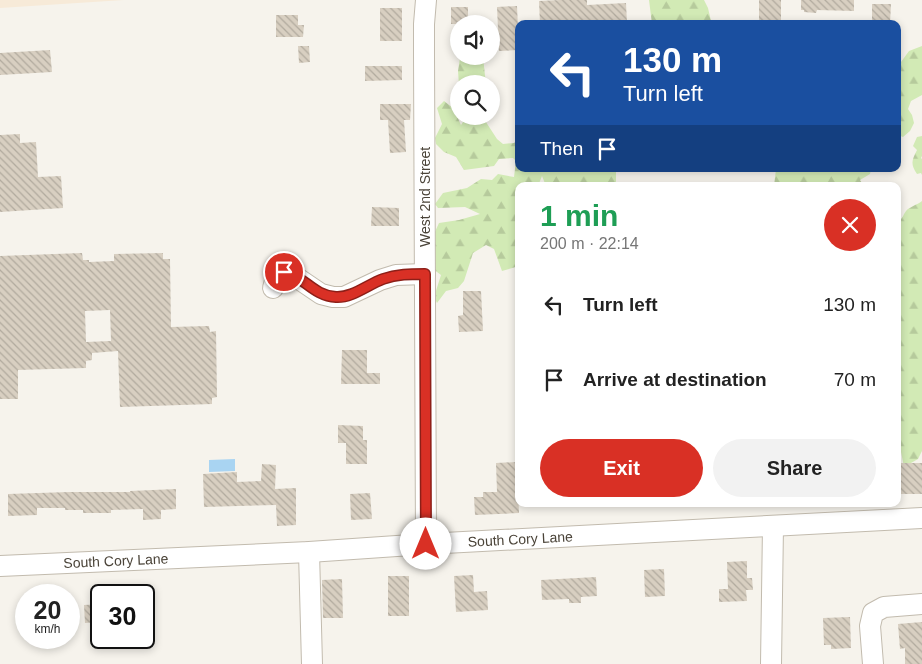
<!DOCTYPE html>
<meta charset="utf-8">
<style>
:root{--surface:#fff;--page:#f2f2f2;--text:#222;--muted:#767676;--accent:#d93025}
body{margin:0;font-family:Arial,sans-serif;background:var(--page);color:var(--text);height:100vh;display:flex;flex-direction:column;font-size:19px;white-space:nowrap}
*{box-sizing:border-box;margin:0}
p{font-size:16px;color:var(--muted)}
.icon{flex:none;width:28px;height:28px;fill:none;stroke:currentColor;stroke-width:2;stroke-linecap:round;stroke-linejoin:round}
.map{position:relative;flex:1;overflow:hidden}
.panel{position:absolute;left:515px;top:182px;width:386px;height:325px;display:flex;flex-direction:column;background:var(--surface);border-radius:10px;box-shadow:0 2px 8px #0003}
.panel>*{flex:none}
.hud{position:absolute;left:515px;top:20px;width:386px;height:152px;border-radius:10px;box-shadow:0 2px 8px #0003;background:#1a4fa0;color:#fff;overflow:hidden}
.tools{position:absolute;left:450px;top:15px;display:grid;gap:10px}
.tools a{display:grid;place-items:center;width:50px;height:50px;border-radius:50%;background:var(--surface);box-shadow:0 2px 8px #0003;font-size:25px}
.speed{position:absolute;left:15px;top:584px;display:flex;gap:10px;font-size:25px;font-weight:700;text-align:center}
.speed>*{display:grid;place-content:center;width:65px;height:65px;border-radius:50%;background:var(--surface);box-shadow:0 2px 8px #0003;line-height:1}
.speed small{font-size:12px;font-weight:400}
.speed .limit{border:2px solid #111;border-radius:8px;background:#fff;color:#111}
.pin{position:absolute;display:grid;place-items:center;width:42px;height:42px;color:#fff;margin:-21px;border:2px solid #fff;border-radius:50%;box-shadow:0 1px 5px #0007}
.me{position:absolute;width:55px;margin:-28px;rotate:0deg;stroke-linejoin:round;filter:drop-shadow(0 0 4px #0008)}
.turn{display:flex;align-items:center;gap:18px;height:105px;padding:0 25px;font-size:22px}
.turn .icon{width:65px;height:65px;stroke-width:2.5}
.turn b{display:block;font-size:35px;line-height:42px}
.then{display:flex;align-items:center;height:48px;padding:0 25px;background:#0003;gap:10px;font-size:19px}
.round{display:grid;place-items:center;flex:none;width:52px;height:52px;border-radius:26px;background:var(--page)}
.headline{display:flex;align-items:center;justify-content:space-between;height:85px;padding:0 25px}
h1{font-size:30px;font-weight:800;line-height:38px;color:#1e9e55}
.button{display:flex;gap:10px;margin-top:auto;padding:10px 25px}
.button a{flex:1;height:58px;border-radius:30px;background:var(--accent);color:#fff;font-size:20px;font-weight:800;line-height:58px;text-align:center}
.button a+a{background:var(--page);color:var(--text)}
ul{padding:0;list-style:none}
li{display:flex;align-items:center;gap:15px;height:75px;padding:0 25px}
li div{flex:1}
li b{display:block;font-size:19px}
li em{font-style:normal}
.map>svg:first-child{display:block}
.commercial{fill:#f7ead8}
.forest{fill:url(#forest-firs)}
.water{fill:#a9d4f2}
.building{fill:url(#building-back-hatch);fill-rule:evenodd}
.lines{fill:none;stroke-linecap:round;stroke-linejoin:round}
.minor-casing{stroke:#c2bbae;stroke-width:22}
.minor{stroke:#fff;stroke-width:20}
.route-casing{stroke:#8d1f18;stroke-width:12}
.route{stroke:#d93025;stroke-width:9}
.labels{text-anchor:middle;stroke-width:5;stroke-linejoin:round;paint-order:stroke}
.street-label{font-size:14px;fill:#4b4439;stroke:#fff}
</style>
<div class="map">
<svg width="922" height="664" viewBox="0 0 922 664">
<defs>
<pattern id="forest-firs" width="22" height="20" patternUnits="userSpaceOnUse" patternTransform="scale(1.25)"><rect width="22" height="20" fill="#d2eab5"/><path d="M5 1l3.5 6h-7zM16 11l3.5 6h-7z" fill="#b6ca9c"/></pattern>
<pattern id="building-back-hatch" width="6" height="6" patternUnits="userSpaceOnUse" patternTransform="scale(1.25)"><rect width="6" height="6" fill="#d8cfc1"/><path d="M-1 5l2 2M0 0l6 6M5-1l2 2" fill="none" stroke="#b1aa9e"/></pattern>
</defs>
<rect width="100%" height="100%" fill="#f6f3ec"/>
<path class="commercial" d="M0 0H124L0 8Z"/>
<path class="forest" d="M649 0H704L708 8 711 21 715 24H652Z
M922 46V95L911 101 908 109 912 115 914 123 910 131 903 137 898 135V69L901 62 909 51Z
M462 56H483L485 76 487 84H459V85L458 71 460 58Z
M444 101 453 108 461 125 467 116H482L497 139 503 144 514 143 519 139V169H616V186H546L542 176 538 186H519V266L502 271 494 249 486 245 473 253 464 281 458 288 446 291 437 303 434 297 441 275 433 269V236L439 223 459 220 480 214 465 207 438 208 435 204 443 193 467 188 481 179 492 180 498 174 514 177 516 161 513 158 499 159 494 166 464 170 456 157 444 152 436 144 435 138 442 124 437 108Z
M922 136V156L921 158 922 159V175L921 173 917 174C910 164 912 160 917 150L913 146 917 137Z
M776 169H871L870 174 860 180 864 186H774Z
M922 201V451L918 459 904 467 901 452 900 442 898 438V222C903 218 903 215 906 211 909 207 917 205 922 201Z"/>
<path class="water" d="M235 459V471L209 472V460Z"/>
<path class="building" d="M560 0H587V5L626 3 627 23 540 24 539 1Z
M759 0H781V22H759Z
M801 0H854V11L817 10 816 13 804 12V10H801Z
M872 4H891L890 24H872Z
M517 6 519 50 499 51 497 7Z
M451 7H468V24H451Z
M380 8H402V41H380Z
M276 15H298V25H304L303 37H276Z
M298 46H309L310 62 299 63Z
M50 50 52 72 0 75V53Z
M365 66H402V80L365 81Z
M380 104H411L410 120H404L406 152 390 153 388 120H380Z
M20 134V143L36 142 38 177 61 176 63 208 0 212V135Z
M372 207 399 208V226H371Z
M82 253 83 260H89V262L114 261V254L163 253V259H170L171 327 209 326 210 332 216 331 217 397 212 398V404L120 407 118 351 92 353V360L86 361V368L18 370V399H0V256ZM110 310 111 341 86 342 85 311Z
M463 291H481L483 331 459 332 458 316 463 315Z
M342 350H367V373H380V384H341Z
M338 425 363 426V440H367V464H346V443H338Z
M517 462 519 513 475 515 474 497H483V492H497L496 463Z
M898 463H922V494H898Z
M262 464 276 465 275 489 296 488V525L277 526 276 505 204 507 203 474 237 472V482L261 481Z
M176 489V509L161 510V519L143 520V509L111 510V513H83V510H65V508H37V515L8 516V494L69 492H130V491Z
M370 493 372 519 351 520 350 494Z
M747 561V578H752L753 590H746L747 601 719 602V589H728L727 562Z
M664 569 665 596 645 597 644 570Z
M473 575 474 592 487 591 488 610 456 612 454 576Z
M388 576H409V616H388Z
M596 577 597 596 581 597V603H569V599L542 600 541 580Z
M342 579 343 618H323L322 580Z
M101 604V622L85 623 84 605Z
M850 617 851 648 831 649V645H824L823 618Z
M922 622V664H905V648L900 649 898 624Z"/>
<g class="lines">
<defs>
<g id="minor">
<path d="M273 288 277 274 284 272 290 273 321 294 333 297H344L380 280 396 275 425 274"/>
<path d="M426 544 424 54V24L426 0"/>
<path d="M309 552 312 664"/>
<path id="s1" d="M0 566 309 552 426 544 922 518"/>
<path d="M771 664 773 526"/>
<path d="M873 664 870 626 873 613 884 607 922 604"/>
</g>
</defs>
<use href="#minor" class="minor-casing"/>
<use href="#minor" class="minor"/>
</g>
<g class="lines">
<defs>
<path id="route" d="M284 272C303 275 313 296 336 297 352 298 367 285 383 279 397 274 410 274 425 274L426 544"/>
</defs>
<use href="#route" class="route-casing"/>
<use href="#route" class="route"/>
</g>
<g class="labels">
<g class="street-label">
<text transform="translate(425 197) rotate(-90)" y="5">West 2nd Street</text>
<text dy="5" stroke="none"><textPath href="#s1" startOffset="521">South Cory Lane</textPath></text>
<text dy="5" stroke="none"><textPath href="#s1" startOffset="116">South Cory Lane</textPath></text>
</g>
</g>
</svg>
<div class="tools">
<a><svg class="icon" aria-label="sound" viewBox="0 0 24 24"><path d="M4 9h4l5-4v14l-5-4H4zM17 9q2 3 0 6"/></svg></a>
<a><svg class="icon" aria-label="search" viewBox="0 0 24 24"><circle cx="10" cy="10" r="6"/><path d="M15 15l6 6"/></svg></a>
</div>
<div class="speed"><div>20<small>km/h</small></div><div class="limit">30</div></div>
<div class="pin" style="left:284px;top:272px;background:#d93025"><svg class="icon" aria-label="arrive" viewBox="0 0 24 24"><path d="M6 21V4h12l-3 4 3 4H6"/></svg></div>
<svg class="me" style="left:426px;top:544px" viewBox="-20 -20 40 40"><circle r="19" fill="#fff"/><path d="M0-13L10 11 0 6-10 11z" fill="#d93025"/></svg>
<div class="hud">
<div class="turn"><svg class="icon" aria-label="left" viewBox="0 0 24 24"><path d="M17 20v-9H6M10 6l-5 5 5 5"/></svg><div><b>130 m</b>Turn left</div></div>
<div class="then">Then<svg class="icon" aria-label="arrive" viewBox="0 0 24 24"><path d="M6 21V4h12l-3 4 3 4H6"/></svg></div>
</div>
<section class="panel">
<div class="headline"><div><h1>1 min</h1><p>200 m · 22:14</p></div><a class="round" style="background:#d93025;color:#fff"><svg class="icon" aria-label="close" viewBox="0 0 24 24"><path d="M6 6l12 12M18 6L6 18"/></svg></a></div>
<ul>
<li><svg class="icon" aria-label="left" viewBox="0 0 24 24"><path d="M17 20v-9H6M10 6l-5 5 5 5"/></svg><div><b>Turn left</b></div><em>130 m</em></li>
<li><svg class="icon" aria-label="arrive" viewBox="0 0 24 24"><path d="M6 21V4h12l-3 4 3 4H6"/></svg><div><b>Arrive at destination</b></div><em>70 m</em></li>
</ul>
<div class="button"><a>Exit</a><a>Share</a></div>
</section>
</div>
